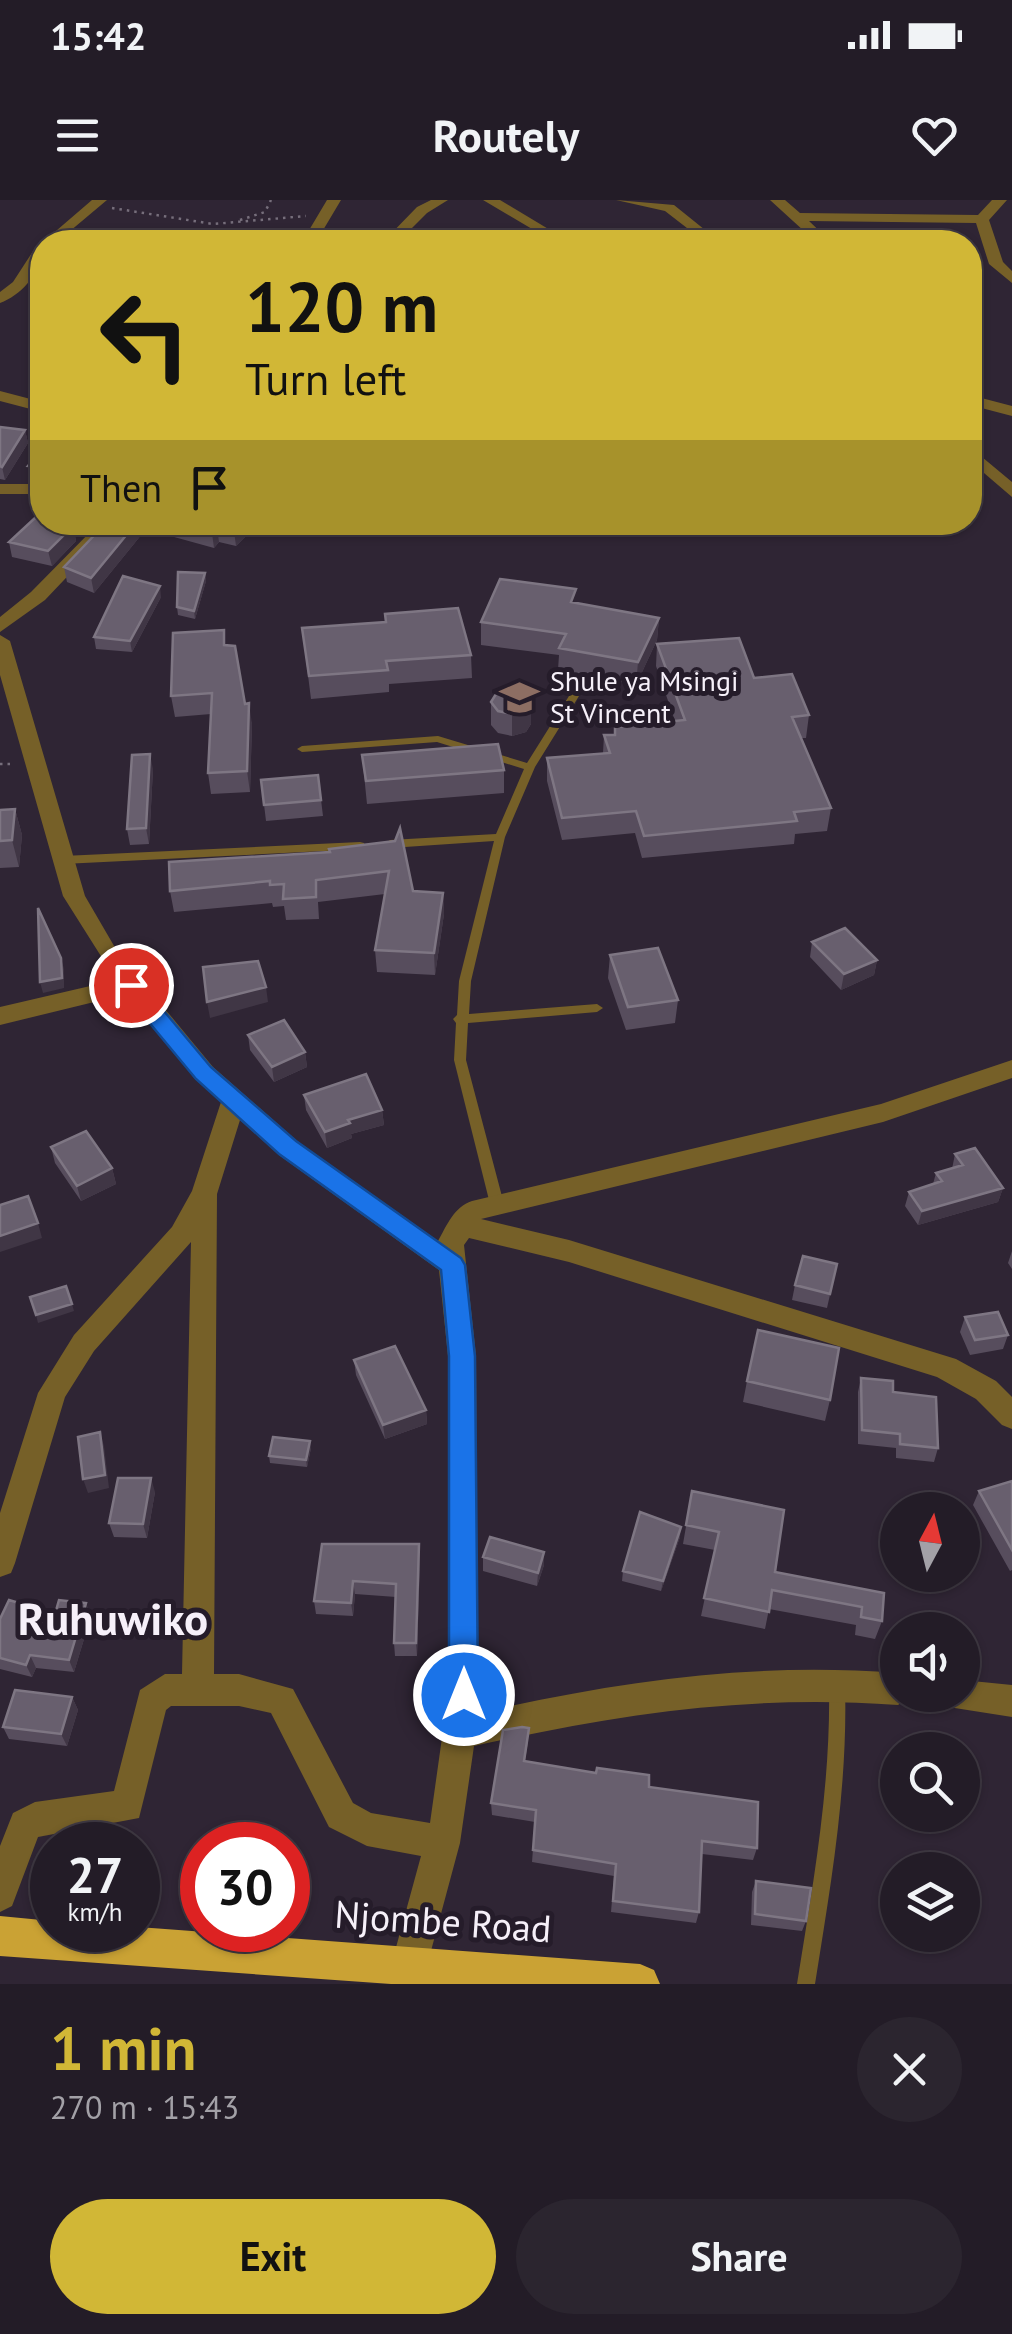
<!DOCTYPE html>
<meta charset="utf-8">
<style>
:root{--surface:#231c27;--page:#2b252f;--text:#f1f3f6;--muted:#a3a1a7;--line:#403a44;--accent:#d1b736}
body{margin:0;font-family:"PT Sans",sans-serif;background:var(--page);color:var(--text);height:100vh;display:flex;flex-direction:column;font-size:38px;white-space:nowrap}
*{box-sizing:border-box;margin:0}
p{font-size:32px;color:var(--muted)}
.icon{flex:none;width:55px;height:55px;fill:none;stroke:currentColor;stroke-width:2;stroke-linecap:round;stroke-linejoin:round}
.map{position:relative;height:1784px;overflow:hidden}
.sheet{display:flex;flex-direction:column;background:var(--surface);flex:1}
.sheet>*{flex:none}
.top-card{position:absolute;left:30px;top:30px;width:952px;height:305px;border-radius:40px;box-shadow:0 2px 8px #0004,0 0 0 2px var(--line);background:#d1b736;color:#111;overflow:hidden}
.needle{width:65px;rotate:7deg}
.controls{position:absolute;left:880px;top:1292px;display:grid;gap:20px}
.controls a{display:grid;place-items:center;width:100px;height:100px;border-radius:50%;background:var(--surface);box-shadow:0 2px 8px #0004,0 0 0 2px var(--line);font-size:50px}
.speed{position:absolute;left:30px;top:1622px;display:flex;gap:20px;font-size:50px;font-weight:700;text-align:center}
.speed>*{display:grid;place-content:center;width:130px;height:130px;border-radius:50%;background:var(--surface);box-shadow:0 2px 8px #0004,0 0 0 2px var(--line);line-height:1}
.speed small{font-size:25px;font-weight:400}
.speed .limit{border:15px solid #d22;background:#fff;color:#111}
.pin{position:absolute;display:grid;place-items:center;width:85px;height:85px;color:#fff;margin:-42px;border:5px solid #fff;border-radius:50%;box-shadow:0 2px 10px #0007}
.me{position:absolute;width:110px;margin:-55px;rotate:0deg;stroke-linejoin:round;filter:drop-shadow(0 0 8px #0008)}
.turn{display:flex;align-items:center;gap:35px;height:210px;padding:0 50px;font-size:45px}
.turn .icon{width:130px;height:130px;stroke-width:2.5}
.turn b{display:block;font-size:70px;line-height:85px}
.then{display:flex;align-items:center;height:95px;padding:0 50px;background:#0003;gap:20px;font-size:38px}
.round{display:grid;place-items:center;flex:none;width:105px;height:105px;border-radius:52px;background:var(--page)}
.summary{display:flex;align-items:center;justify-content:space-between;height:170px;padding:0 50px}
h1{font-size:60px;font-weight:600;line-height:75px;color:var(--accent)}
.action{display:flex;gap:20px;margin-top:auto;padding:20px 50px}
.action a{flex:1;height:115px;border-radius:60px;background:var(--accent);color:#111;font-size:40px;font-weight:600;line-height:115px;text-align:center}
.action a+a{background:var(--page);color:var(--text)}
.status{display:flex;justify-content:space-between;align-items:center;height:70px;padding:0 50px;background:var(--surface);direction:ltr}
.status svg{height:28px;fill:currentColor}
header{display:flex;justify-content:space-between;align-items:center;height:130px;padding:0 50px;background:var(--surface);font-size:45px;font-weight:600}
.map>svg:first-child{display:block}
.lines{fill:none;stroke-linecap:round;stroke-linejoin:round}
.path{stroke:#766e7b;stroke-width:2.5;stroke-dasharray:2.5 5;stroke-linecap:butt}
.service{fill:#766028;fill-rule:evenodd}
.minor{fill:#766028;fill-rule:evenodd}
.trunk{fill:#caa234;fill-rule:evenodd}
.wall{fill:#574d5d}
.shaded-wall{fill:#403645}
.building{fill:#685f6e;stroke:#7e7683;stroke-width:2.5}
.route{fill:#1a73e8;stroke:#114b97;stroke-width:2.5}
.labels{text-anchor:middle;stroke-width:10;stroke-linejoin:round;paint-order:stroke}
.far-poi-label{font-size:28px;fill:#f6f0f9;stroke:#251c2a;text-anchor:start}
.near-street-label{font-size:38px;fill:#f6f0f9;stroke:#251c2a}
.near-quarter-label{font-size:45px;font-weight:bold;fill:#f6f0f9;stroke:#251c2a}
</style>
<div class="status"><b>15:42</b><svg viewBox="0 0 49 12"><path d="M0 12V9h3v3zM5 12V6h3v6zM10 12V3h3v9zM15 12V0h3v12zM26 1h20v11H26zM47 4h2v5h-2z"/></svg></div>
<header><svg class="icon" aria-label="menu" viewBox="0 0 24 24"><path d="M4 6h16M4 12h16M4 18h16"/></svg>Routely<svg class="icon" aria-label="heart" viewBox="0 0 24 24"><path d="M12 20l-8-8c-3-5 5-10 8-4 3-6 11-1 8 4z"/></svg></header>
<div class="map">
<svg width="1012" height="1784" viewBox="0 0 1012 1784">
<rect width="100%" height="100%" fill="#2f2534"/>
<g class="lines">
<path class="path" d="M112 8 213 24 306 16
M240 20 265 12 271 0
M0 564H12"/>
<path class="service" d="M574 493 579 496 535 567 505 637 471 781 469 814 597 804 603 808 597 812 468 823 466 860 504 1004 502 1008H492L490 1004 454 860 456 823 453 819 457 815 459 781 494 641 390 648 385 644 390 640 496 634 524 569 437 542 302 552 297 549 302 546 438 536 527 563 569 496Z
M360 642 364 643 365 646 364 649 63 664 57 660 63 656Z
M837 1477 843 1479 845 1485C848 1586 831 1684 815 1784H797C813 1684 831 1586 829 1485L831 1479Z"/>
<path class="minor" d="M92 0H107L57 42 42 43Z
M327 0H341L316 42H302Z
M431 0H448L427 13 398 42H383L417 7Z
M483 0H500L570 42H554Z
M616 0 674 5 720 42H705L665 11Z
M770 0H785L800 13 978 15 992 0H1007L989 20 1003 62 1012 71V83L989 64 976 23 809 21 831 42H816Z
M42 44C44 69 24 94 0 103V92L13 82 37 45Z
M0 191 42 202V212L0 201Z
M970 195 1012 206V216L970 205Z
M970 247 1012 282V297L970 261Z
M0 284H42V294H0Z
M100 322H119L45 400 0 432V417L31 392Z
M0 435 10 441 85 696 117 751 213 867 297 941 438 1041C447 1025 454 1007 472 1001L881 904 1012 860V878L883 922 481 1019 569 1040 956 1159 996 1181 1012 1197V1229L1002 1225 976 1199 937 1177 569 1062 469 1038 464 1045 476 1156 478 1513C621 1481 751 1462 898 1473V1495H912L898 1505C749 1494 619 1514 474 1546L460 1643 428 1762 423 1775 410 1780 397 1775 392 1762 421 1656 367 1646 329 1627 271 1513 239 1506H171L166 1510 139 1618 38 1637 12 1706 0 1712V1646L13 1613 35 1602 114 1591 140 1490 165 1474H182L191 1042 94 1151 65 1197 15 1363 11 1373 0 1377V1313L38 1193 74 1135 172 1027 192 991 221 902 195 879 127 794 0 825V807L116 780 63 696 0 475ZM240 920 279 955 439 1070 448 1156V1495L430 1623 371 1613 353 1603 293 1489 239 1474H214L217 994Z
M962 1480 1012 1485V1517L942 1506 938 1495H962Z"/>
<path class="trunk" d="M0 1716 52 1721V1730L138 1727 640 1764 654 1770 660 1784H391L0 1756Z"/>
</g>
<path class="wall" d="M0 227 25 230 28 243 5 280 0 279Z
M42 257V281L31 280 28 266Z
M107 322H140L142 334 94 393 67 382 64 367Z
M154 322H253L254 328 236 346 219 342 214 348 156 332Z
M73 326 76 341 52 366 12 357 9 342Z
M205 373 206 381 195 419 178 415 177 407Z
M161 397 132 452 96 449 94 437Z
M575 403 659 418 657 440 636 485 558 470 559 455 481 445V422Z
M385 414 471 455 472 478 389 484V492L311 499 302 428 385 422Z
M657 444 754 478 809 515 806 538H801L831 608 827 631 795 634 794 644 642 658 635 633 562 640 547 581V558L603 553 604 535H615L675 521 656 466Z
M226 445 252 524 250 592 211 594 208 573 211 514 175 517 171 496Z
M531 501V524L526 532 512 536 498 533 491 525V502Z
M362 555 504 570V593L367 604Z
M153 569 149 644 130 645 127 629Z
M318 575 323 616 266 621 261 580Z
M15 609 22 635 19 667 0 668V610Z
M395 641 413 691 443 693 444 714 435 775 377 772 375 750 385 694 318 702 319 719 286 720 284 706 273 707 272 703 174 712 170 691 330 652Z
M812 742 877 760 874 775 841 790 810 757Z
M610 755 678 800 675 823 626 830 608 778Z
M248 835 305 852 307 867 274 882 250 850Z
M304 895 382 910 384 925 351 934 352 938 327 948 306 910Z
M51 947 112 968 116 984 81 1001 55 963Z
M955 954 1003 988 998 1002 918 1025 905 1006 909 992 933 984 936 973 952 969Z
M1012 1051V1069L1008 1063Z
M837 1064 827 1108 792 1100 795 1085Z
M965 1117 1008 1135 1003 1149 970 1155 960 1132Z
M354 1160 426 1210 427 1224 385 1239 356 1175Z
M861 1178 893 1192 938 1248 934 1262 896 1258V1248L858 1244V1192Z
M747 1181 830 1200 825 1221 743 1202Z
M311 1248 307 1267 270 1263 269 1256Z
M1012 1281V1370L1010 1371 973 1305 979 1291Z
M692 1291 775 1372 884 1393 882 1421 875 1439 855 1435 856 1425 769 1409 765 1429 701 1416 715 1350 683 1344Z
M155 1292 147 1338 114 1337 109 1323Z
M680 1337 661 1391 622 1381 623 1371Z
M419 1344 420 1358 417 1456H395L394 1443 396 1397 355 1394 353 1416 316 1414 314 1401Z
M483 1357 544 1365 537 1386 483 1371Z
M55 1414 91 1416 74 1472 36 1468 32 1477 0 1469V1419Z
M72 1497 78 1510 67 1546 9 1539 3 1527Z
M528 1541 525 1561 649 1587 757 1648 753 1660 702 1654 699 1712 696 1723 611 1712 614 1676 532 1662 535 1622 492 1615 491 1603Z
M756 1681 806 1721 802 1731 751 1725 752 1692Z"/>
<path class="shaded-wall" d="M25 230 28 243 5 280 2 267Z
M137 322H140L142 334 94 393 91 378Z
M243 322H253L254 328 236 346 234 331Z
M73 326 76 341 52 366 48 351Z
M217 327 219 342 214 348 212 333Z
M205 373 206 381 195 419 194 411Z
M160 386 161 397 132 452 130 441Z
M659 418 657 440 636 485 638 462Z
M531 501V524L526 532 512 536V514Z
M249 503 252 524 250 592 247 571Z
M150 554 153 569 149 644 146 628Z
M15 609 22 635 19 667 12 640Z
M443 693 444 714 435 775 434 753Z
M61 758 64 769V788L43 793 40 782Z
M877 760 874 775 841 790 844 774Z
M266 787 268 802 210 818 207 802Z
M305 852 307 867 274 882 272 867Z
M382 910 384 925 351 934 352 938 327 948 325 932 348 920Z
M112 968 116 984 81 1001 77 986Z
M1003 988 998 1002 918 1025 922 1011Z
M38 1023 42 1038 0 1052V1036Z
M72 1104 74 1111 38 1123 36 1115Z
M426 1210 427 1224 385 1239 383 1225Z
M100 1232 104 1246 109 1288 88 1293 83 1279Z
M310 1241 311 1248 307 1267 306 1260Z
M151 1278 155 1292 147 1338 143 1324Z
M681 1327 680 1337 661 1391 663 1381Z
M419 1344 420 1358 417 1456 416 1443Z
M544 1352V1365L537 1386 538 1373Z
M353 1381 355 1394 353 1416 351 1403Z
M86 1403 91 1416 74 1472 69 1460Z
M30 1455 36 1468 32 1477 26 1465Z
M72 1497 78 1510 67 1546 61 1534Z"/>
<path class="building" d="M0 227 25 230 2 267 0 266Z
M36 256 42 257V274V267L28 266Z
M35 318 42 320V322H55L73 326 48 351 9 342Z
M107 322H137L91 378 64 367Z
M172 322H243L234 331 217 327 212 333Z
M178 372 205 373 194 411 177 407Z
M123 376 160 386 130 441 94 437Z
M500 379 576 389 571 402 659 418 638 462 559 448 566 434 481 422Z
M458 408 471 455 386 461 388 470 309 476 302 428 386 422 385 414Z
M224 430V445L235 446 245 504 249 503 247 571 208 573 212 493 171 496 173 433Z
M739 438 754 478 792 474 809 515 792 517 831 608 794 612 797 621 644 636 636 611 562 618 547 558 610 553 604 535H615V527L685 520 657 444Z
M510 490 524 493 531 501 526 510 512 514 498 511 491 502 496 494Z
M498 544 504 570 366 581 362 555Z
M150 554 146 628 127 629 132 555Z
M318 575 321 600 264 605 261 580Z
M15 609 12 640 0 641V610Z
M400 628 413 691 443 693 434 753 375 750 389 671 316 680V697L283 699 284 684 270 685V681L170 691 169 662 330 652 329 649 395 641Z
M38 708 61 758 62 778 40 782Z
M845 728 877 760 844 774 812 742Z
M658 748 678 800 628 807 610 755Z
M258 761 266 787 207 802 203 767Z
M284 820 305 852 272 867 248 835Z
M366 874 382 910 348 920 350 923 325 932 304 895Z
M86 931 112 968 77 986 51 947Z
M975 948 1003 988 922 1011 909 992 942 981 936 973 963 965 955 954Z
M28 996 38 1023 0 1036V1005Z
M803 1056 837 1064 830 1094 795 1085Z
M66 1086 72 1104 36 1115 30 1097Z
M998 1112 1008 1135 975 1140 965 1117Z
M758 1130 839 1148 830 1200 747 1181Z
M395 1146 426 1210 383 1225 354 1160Z
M861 1178 893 1181V1192L936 1197 938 1248 900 1244V1234L862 1230Z
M100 1232 105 1275 83 1279 78 1237Z
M273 1237 310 1241 306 1260 269 1256Z
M118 1278H151L143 1324 109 1323Z
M1012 1281V1350L979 1291Z
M692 1291 784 1310 775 1372 884 1393 882 1421 861 1417 862 1407 772 1390 769 1412 704 1398 719 1332 686 1325Z
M640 1312 681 1327 663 1381 623 1371Z
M490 1337 544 1352 538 1373 483 1357Z
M322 1344H419L416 1443H394L396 1384 353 1381 351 1403 314 1401Z
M9 1400 55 1414 59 1400 86 1403 69 1460 30 1455 26 1465 0 1458V1419Z
M15 1490 72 1497 61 1534 3 1527Z
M522 1527 529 1528 524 1561 596 1573 597 1568 649 1575V1587L758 1602 757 1648 702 1641 699 1712 613 1701 616 1664 533 1650 536 1610 491 1603 503 1530Z
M756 1681 811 1688 806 1721 755 1714Z"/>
<path class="route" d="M131 778 138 780 211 867 296 941 461 1058 465 1065 475 1156 478 1495 474 1505 464 1510 453 1505 449 1495V1156L441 1070 279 954 196 879 123 791V780Z"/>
<defs>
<symbol id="school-bare" viewBox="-9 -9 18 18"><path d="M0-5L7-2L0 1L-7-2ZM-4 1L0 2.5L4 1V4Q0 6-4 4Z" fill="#8d6e63" stroke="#251c2a" stroke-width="2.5" paint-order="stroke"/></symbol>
</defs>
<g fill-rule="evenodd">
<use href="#school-bare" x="492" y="470" width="55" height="55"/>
</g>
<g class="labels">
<g class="far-poi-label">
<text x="550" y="491">Shule ya Msingi<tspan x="550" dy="32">St Vincent</tspan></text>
</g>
<g class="near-street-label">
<text transform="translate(443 1722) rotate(4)" y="13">Njombe Road</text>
</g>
<g class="near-quarter-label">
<text x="113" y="1435">Ruhuwiko</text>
</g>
</g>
</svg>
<div class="controls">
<a><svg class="needle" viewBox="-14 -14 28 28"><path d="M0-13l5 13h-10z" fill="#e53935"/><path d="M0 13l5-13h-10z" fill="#a3a1a7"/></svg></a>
<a><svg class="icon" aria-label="sound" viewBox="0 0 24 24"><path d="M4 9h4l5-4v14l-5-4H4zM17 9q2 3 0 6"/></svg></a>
<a><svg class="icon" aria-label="search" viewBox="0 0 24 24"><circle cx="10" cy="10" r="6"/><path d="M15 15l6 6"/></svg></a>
<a><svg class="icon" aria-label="layers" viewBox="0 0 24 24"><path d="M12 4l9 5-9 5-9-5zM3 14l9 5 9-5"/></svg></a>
</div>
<div class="speed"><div>27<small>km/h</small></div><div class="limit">30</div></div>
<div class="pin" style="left:131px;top:785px;background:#d93025"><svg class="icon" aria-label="arrive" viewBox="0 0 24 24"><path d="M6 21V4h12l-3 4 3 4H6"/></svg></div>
<svg class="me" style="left:464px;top:1495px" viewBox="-20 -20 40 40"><circle r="17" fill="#1a73e8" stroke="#fff" stroke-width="3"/><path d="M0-11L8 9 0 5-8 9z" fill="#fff"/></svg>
<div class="top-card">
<div class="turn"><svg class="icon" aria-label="left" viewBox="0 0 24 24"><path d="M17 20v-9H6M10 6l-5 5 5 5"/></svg><div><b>120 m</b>Turn left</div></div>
<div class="then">Then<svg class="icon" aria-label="arrive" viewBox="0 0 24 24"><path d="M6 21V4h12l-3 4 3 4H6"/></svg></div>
</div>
</div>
<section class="sheet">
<div class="summary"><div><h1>1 min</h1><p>270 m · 15:43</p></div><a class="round"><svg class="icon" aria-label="close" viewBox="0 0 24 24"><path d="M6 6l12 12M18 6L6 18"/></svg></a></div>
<div class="action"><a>Exit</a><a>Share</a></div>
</section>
